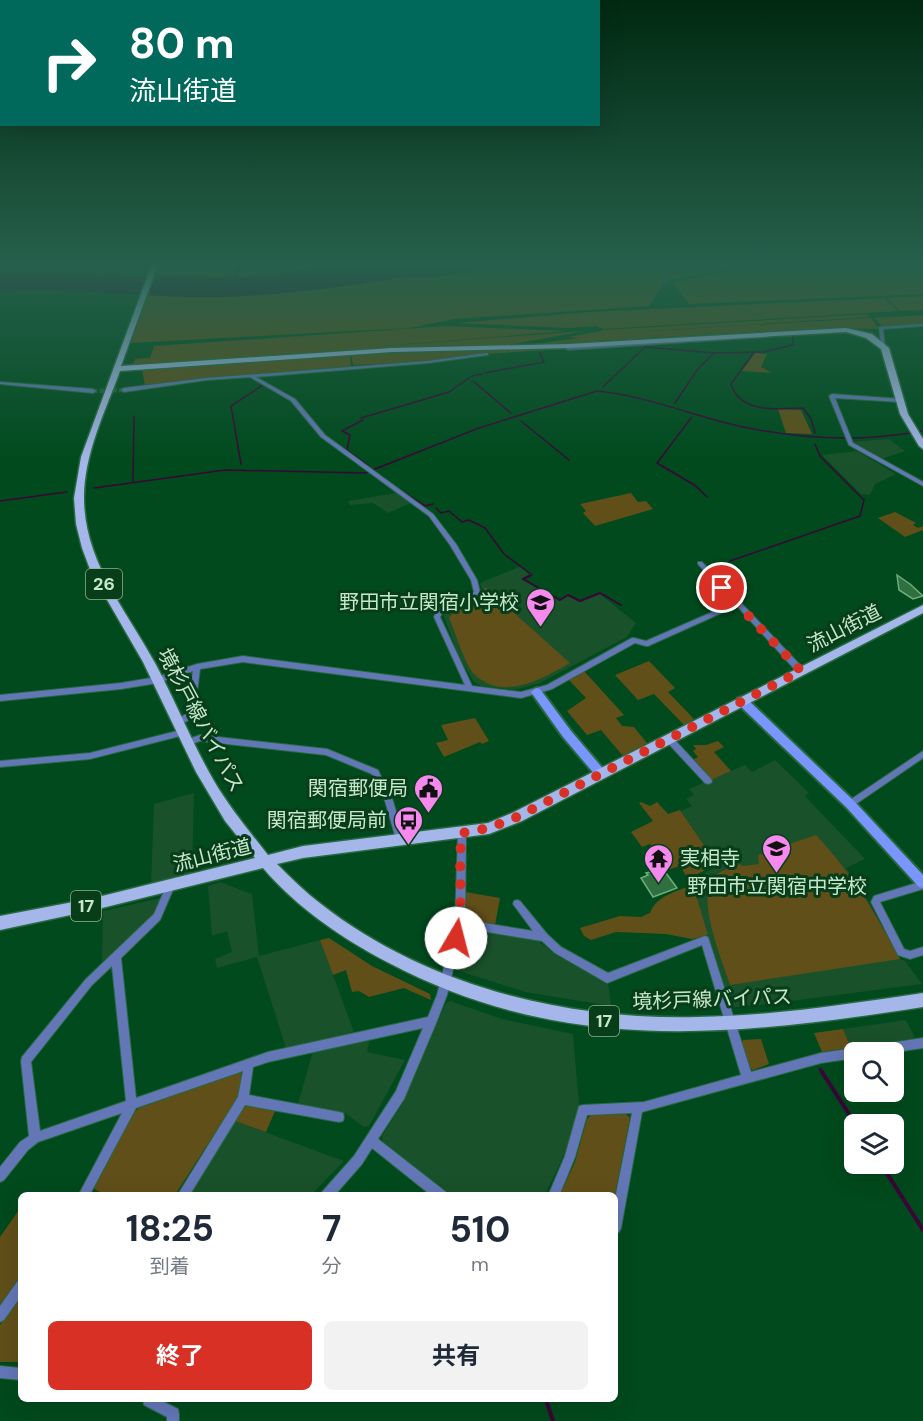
<!DOCTYPE html>
<html lang="ja">
<meta charset="utf-8">
<style>
:root{--surface:#fff;--page:#f2f2f3;--text:#1f2937;--muted:#747a83;--accent:#d93025}
body{margin:0;font-family:"DM Sans","Noto Sans JP",sans-serif;background:var(--page);color:var(--text);height:100vh;display:flex;flex-direction:column;font-size:22px;white-space:nowrap}
*{box-sizing:border-box;margin:0}
p{font-size:20px;color:var(--muted)}
.icon{flex:none;width:33px;height:33px;fill:none;stroke:currentColor;stroke-width:2;stroke-linecap:round;stroke-linejoin:round}
.map{position:relative;flex:1;overflow:hidden}
.details{position:absolute;left:18px;top:1192px;width:600px;height:210px;display:flex;flex-direction:column;background:var(--surface);border-radius:9px;box-shadow:0 6px 24px #0002}
.details>*{flex:none}
.hud{position:absolute;left:0px;top:0px;width:600px;height:126px;box-shadow:0 6px 24px #0002;background:#00695c;color:#fff;overflow:hidden}
.controls{position:absolute;left:844px;top:1042px;display:grid;gap:12px}
.controls a{display:grid;place-items:center;width:60px;height:60px;border-radius:9px;background:var(--surface);box-shadow:0 6px 24px #0002;font-size:30px}
.pin{position:absolute;display:grid;place-items:center;width:51px;height:51px;color:#fff;margin:-26px;border:3px solid #fff;border-radius:50%;box-shadow:0 2px 6px #0007}
.me{position:absolute;width:66px;margin:-33px;rotate:8deg;stroke-linejoin:round;filter:drop-shadow(0 0 4px #0008)}
.turn{display:flex;align-items:center;gap:21px;height:126px;padding:0 30px;font-size:27px}
.turn .icon{width:78px;height:78px;stroke-width:2.5}
.turn b{display:block;font-size:42px;line-height:51px}
.eta{display:flex;justify-content:space-evenly;align-items:center;height:102px;text-align:center}
.eta b{font-size:36px;font-weight:700;line-height:42px}
.button{display:flex;gap:12px;margin-top:auto;padding:12px 30px}
.button a{flex:1;height:69px;border-radius:9px;background:var(--accent);color:#fff;font-size:24px;font-weight:700;line-height:69px;text-align:center}
.button a+a{background:var(--page);color:var(--text)}
.map>svg:first-child{display:block}
.built{fill:#19512a}
.green{fill:#614f19}
.water{fill:#390637}
.lines{fill:none;stroke-linecap:round;stroke-linejoin:round}
.stream-far3{stroke:#390637;stroke-width:1.5}
.stream-far2{stroke:#390637;stroke-width:2}
.stream-far1{stroke:#390637;stroke-width:3}
.stream{stroke:#390637;stroke-width:4}
.building{fill:#2f6f40;stroke:#6dad7a;stroke-width:1.5}
.street-tunnel{stroke:#1e6237;stroke-width:4.5;stroke-dasharray:4.5 2;stroke-linecap:butt}
.street-casing{stroke:#286940;stroke-width:2}
.secondary-casing{stroke:#286940;stroke-width:4}
.primary-casing{stroke:#286940;stroke-width:3}
.street{fill:#6377b7;fill-rule:evenodd}
.secondary{fill:#7996fd;fill-rule:evenodd}
.primary{fill:#a5b6ea;fill-rule:evenodd}
.route{stroke:#d93025;stroke-width:10;stroke-dasharray:0 18}
.labels{text-anchor:middle;stroke-width:6;stroke-linejoin:round;paint-order:stroke}
.shield{fill:#083d1a;stroke:#8eb497;stroke-width:1.5}
.shield-label{font-size:18px;font-weight:bold;fill:#c7e7cc}
.poi-label{font-size:20px;fill:#c7e7cc;stroke:#083d1a;text-anchor:end}
.street-label{font-size:20px;fill:#c7e7cc;stroke:#083d1a}
</style>
<div class="map">
<svg width="923" height="1421" viewBox="0 0 923 1421">
<rect width="100%" height="100%" fill="#004a1d"/>
<path class="built" d="M889 439 905 451 879 460 852 442Z
M857 451 896 474 875 484 870 495 861 494 822 455Z
M396 493 411 503 388 513 373 503 350 505 348 501Z
M521 566 529 575 521 579 559 601 568 596 580 601 600 594 636 623 627 637 540 683 515 690 481 686 474 682 459 657 443 614 449 608 477 600 483 591 480 583Z
M775 760 809 793 805 796 865 859 846 868 866 897 900 959 905 961 922 984 761 1005 734 1007 729 1004 691 880 718 866 681 811 692 806 686 799 694 795 689 789 745 765 752 772Z
M194 793 192 873 151 884 154 804Z
M220 882 252 894 259 956 320 940 354 1032 286 1048 257 957 217 968 215 959 232 952 227 931 212 936 208 886Z
M165 897 158 912 142 929 102 963 103 911Z
M467 928 540 942 556 955 608 982 611 1006 525 992 456 970 454 966 462 931Z
M450 1001 502 1019 573 1034 579 1105 567 1148 545 1195H452L383 1142 382 1136 403 1103 446 1003Z
M906 1020 915 1038 851 1048 843 1029Z
M370 1038 367 1052 405 1060 369 1126 364 1127 346 1114 298 1104 313 1051Z
M235 1121 344 1161 311 1195H193L192 1189Z"/>
<path class="green" d="M159 264H236L234 273 223 277 155 275Z
M241 264H355L241 277 238 275Z
M526 264H923V294L689 304 673 283 729 271 801 265C765 261 707 272 671 280L664 283 649 306 455 319 409 328 131 343 148 295 237 297 406 277H435Z
M923 296V310L900 311 887 298Z
M885 298 898 311 604 329 596 326 569 328 455 323 590 312Z
M867 314 870 317 602 334 871 318 879 329 827 328 527 345 578 338 569 337 605 330Z
M923 315V324L883 327 874 318Z
M447 326 567 331 358 348 585 331 497 347 427 348 127 365 134 363 135 359 150 358 154 346Z
M642 344 469 355 415 363 353 365 351 355Z
M755 353 767 354 761 367 772 373 742 371Z
M350 355 351 366 204 378 145 386 142 369Z
M778 409 801 410 812 434 786 433Z
M631 493 638 502 646 501 653 509 595 526 583 513 586 511 580 504Z
M895 512 916 523 913 525 918 528 923 526V530L905 537 878 518Z
M485 587 570 663C542 679 503 702 474 674 465 665 455 631 449 618 457 606 472 610 482 600L479 599Z
M649 661 675 688 668 692 694 719 684 725 654 694 638 700 615 675Z
M584 671 624 715 616 718 622 726 634 727 647 743 623 756 601 730 587 735 567 711 586 698 569 680Z
M475 718 489 741 482 744 480 742 444 757 436 743 448 740 441 725Z
M718 741 724 747 714 752 731 771 711 780 693 760 698 757 693 751 696 749 693 745H706Z
M641 802 650 806 657 802 668 814 680 810 717 864 688 879 680 866 670 869 650 844 642 847 631 832 653 821 639 803Z
M816 835C854 876 874 911 900 959L730 985C723 962 694 895 715 876 721 870 733 867 740 864L743 866 759 864 758 855Z
M693 885 708 935 692 939 666 934 616 932 591 940 584 936 580 928 620 916 641 917 650 913C656 896 677 891 693 885Z
M465 892 500 898 495 925 467 920 464 916Z
M329 938 372 966 430 994 431 1000 404 988 369 997 359 991 352 992 346 970 333 975 320 940Z
M843 1029 851 1048 822 1052 814 1033Z
M761 1039 769 1064 753 1070 748 1066 741 1044 743 1040Z
M239 1072 243 1075 238 1097 175 1195H105L93 1188 131 1115 139 1108Z
M248 1105 275 1111 266 1132 235 1121 243 1108Z
M626 1114 630 1118 615 1195H560L575 1162 587 1119 591 1115Z
M21 1207V1276L0 1306V1237Z
M21 1295V1362H0V1325Z"/>
<path class="water" d="M236 264H241L238 275 241 277 355 264H526L431 277H406C336 288 264 298 192 297 128 296 65 287 0 291V271L223 277 234 273Z"/>
<g class="lines">
<path class="stream-far3" d="M754 352 731 384C740 414 778 409 803 408L811 419 815 433
M485 373 544 362 540 353
M473 381 511 413
M603 387 645 347 714 353
M675 403 697 370 714 353 764 352 793 345V335
M361 418 449 392 472 376 482 374
M691 418 657 463 696 486 707 497
M363 420 342 431 350 435 347 450 369 466
M521 421 569 460
M920 431H923
M241 464 231 406 263 385
M382 476 387 480
M133 481 134 416
M94 488 225 470 365 473 479 428 597 391C640 395 681 411 722 422 785 438 846 443 910 433
M399 489 425 506 433 504
M0 501 67 492
M436 508 441 513 449 511 462 522 469 520 485 528 504 554 532 575 526 578
M730 561 860 516 864 500 820 456 815 444"/>
<path class="stream-far2" d="M529 576 523 579 560 600 568 595 580 601 600 593 621 605"/>
<path class="stream-far1" d="M820 1069 823 1074"/>
<path class="stream" d="M822 1072 856 1125
M881 1164 923 1230
M546 1400 553 1421"/>
</g>
<path class="building" d="M897 575 910 584 923 596 913 599 899 590Z
M663 869 677 888 653 897 641 878 648 875 646 873Z"/>
<g class="lines">
<path class="street-tunnel" d="M93 391 124 390"/>
<defs>
<path id="street" d="M923 324V326L883 329 885 346 883 347 881 346 879 327Z
M766 335 768 336V337L568 350 566 349 568 348Z
M486 353H488V355L428 363 256 377 295 399 325 435 433 514 456 544 477 580 480 592 472 601 445 608 440 617 472 686 521 692 547 685 632 638H634L646 641 733 603 698 564V562H702L804 669 805 671 804 673H798L737 606 648 646H646L635 643 552 689 521 698 243 662 200 669 194 716 193 718 177 726 174 725 173 723 174 721 186 714 193 671 158 683 121 689 0 701V695L121 683 157 677 197 664 243 656 465 685 434 617 440 604 468 597 474 592 471 580 450 545 429 516 321 437 291 401 250 377 207 380 124 392 121 390 124 388 207 378 428 361Z
M0 382 93 389 96 391 93 393 0 384Z
M832 394 902 399 903 400 900 402 835 398 853 443 923 482V486L849 445 829 396Z
M181 730 184 731 185 733 184 735 90 759 0 767V761L90 753Z
M200 735 327 749 378 770 393 801 404 839 403 842 400 843 397 842 396 839 385 801 372 774 326 755 200 741 186 746 183 745 182 743 183 741Z
M669 736 672 737 711 779 712 781 711 783 708 784 705 783 666 741 665 739 666 737Z
M923 751V758L853 806 850 807 847 806 846 804 847 802Z
M462 829 465 831 466 833 465 920 533 931 513 904 514 901 517 900 520 901 547 934 561 947 608 973 705 936 708 937 751 1072 821 1053 923 1038V1048L889 1053H855V1058L821 1063 642 1112 621 1228 619 1232 615 1234V1199L632 1113 587 1115 575 1157 559 1196H548L565 1156 579 1106 583 1105 644 1102 741 1075 702 945 607 983 555 953 542 941 463 928 447 995 437 1021 404 1099 378 1139 446 1192 447 1196H432L372 1148 362 1164 334 1196H321L322 1192 354 1156 396 1091 423 1028 268 1062 253 1067 249 1095 339 1112 343 1113 344 1117 343 1121 339 1122 245 1105 189 1196H177L238 1097 243 1071 136 1108 89 1196H78L122 1113 38 1142 28 1150 4 1180 0 1182V1167L20 1142 29 1136 21 1061 22 1057 86 979 154 914 168 882 171 881 174 882 175 885 160 920 121 958 136 1098 268 1052 428 1017 437 995 455 923 458 833 459 831ZM112 966 126 1101 40 1131 31 1062 92 985Z
M923 881V889L880 902 904 949 910 951 923 947V955L910 959 898 955 871 902 874 896Z
M21 1280V1296L4 1320 0 1322V1306L17 1282Z
M0 1366 21 1368V1380L0 1378Z
M143 1400H160L178 1409 179 1414V1421H167V1417L144 1405Z"/>
<path id="secondary" d="M536 688 540 689 571 731 605 771 607 774 605 777H597L563 737 531 692Z
M742 697 746 698 854 801 923 875V888L919 887 846 807 738 704 737 701 738 698Z"/>
<path id="primary" d="M152 264H158L121 366 392 348 569 344 846 328 872 334 889 348 908 414 923 439V449L919 446 900 414 881 349 866 338 846 332 569 348 392 352 120 371C105 412 84 454 84 498 84 561 126 610 155 663 176 702 192 743 214 781 230 808 249 831 268 855L303 846 488 823 512 813 923 605V613L522 821 489 834 303 858 277 864C291 878 305 892 321 904 426 986 565 1020 697 1017 773 1016 848 1004 923 993V1007C734 1036 566 1056 389 963 343 939 297 908 263 868L94 910 0 930V916L94 898 255 858 225 821 196 772 143 662 91 572 82 548 76 524 74 498 81 457Z"/>
</defs>
<use href="#street" class="street-casing"/>
<use href="#secondary" class="secondary-casing"/>
<use href="#primary" class="primary-casing"/>
<use href="#street" class="street"/>
<use href="#secondary" class="secondary"/>
<use href="#primary" class="primary"/>
</g>
<linearGradient id="sky" x2="0" y2="1"><stop stop-color="#002910"/><stop offset="0.57" stop-color="#26604c"/><stop offset="1" stop-color="#26604c" stop-opacity="0"/></linearGradient>
<rect width="923" height="463" fill="url(#sky)"/>
<g class="lines">
<path class="route" d="M456 938C465 903 457 868 462 833L489 828 517 817 801 671 722 588"/>
</g>
<defs>
<symbol id="school-pin" viewBox="-11 -11 22 30"><path d="M0 17L-7.5 6A9.5 9.5 0 1 1 7.5 6Z" fill="#f689ee" stroke="#083d1a"/><path d="M0-5L7-2L0 1L-7-2ZM-4 1L0 2.5L4 1V4Q0 6-4 4Z" fill="#111"/></symbol>
<symbol id="civic-pin" viewBox="-11 -11 22 30"><path d="M0 17L-7.5 6A9.5 9.5 0 1 1 7.5 6Z" fill="#f689ee" stroke="#083d1a"/><path d="M-.6-6.5H3V-4.5H.6V-3L4-1V1h2V6H-6V1h2V-1L-.6-3ZM-1.2 2.5V6h2.4V2.5Z" fill="#111"/></symbol>
<symbol id="bus-pin" viewBox="-11 -11 22 30"><path d="M0 17L-7.5 6A9.5 9.5 0 1 1 7.5 6Z" fill="#f689ee" stroke="#083d1a"/><path d="M-5-6H5V4H4V6H2V4H-2V6H-4V4H-5ZM-3.5-4V0h7V-4ZM-3.5 1.2v1.5H-2V1.2ZM2 1.2v1.5H3.5V1.2Z" fill="#111"/></symbol>
<symbol id="temple-pin" viewBox="-11 -11 22 30"><path d="M0 17L-7.5 6A9.5 9.5 0 1 1 7.5 6Z" fill="#f689ee" stroke="#083d1a"/><path d="M0-6L5-2H3V0L6.5 2.5H4V6H1.5V3h-3V6H-4V2.5H-6.5L-3 0V-2H-5Z" fill="#111"/></symbol>
</defs>
<g fill-rule="evenodd">
<use href="#school-pin" x="524" y="586" width="33" height="45"/>
<use href="#civic-pin" x="412" y="772" width="33" height="45"/>
<use href="#bus-pin" x="392" y="804" width="33" height="45"/>
<use href="#school-pin" x="760" y="832" width="33" height="45"/>
<use href="#temple-pin" x="642" y="842" width="33" height="45"/>
</g>
<g class="labels">
<g class="shield">
<rect x="86" y="569" width="36" height="30" rx="4.5"/>
<rect x="71" y="891" width="30" height="30" rx="4.5"/>
<rect x="589" y="1006" width="30" height="30" rx="4.5"/>
</g>
<g class="shield-label">
<text x="104" y="590">26</text>
<text x="86" y="912">17</text>
<text x="604" y="1027">17</text>
</g>
<g class="poi-label">
<text x="519" y="609">野田市立関宿小学校</text>
<text x="408" y="795">関宿郵便局</text>
<text x="387" y="827">関宿郵便局前</text>
<text x="680" y="865" text-anchor="start">実相寺</text>
<text x="777" y="893" text-anchor="middle">野田市立関宿中学校</text>
</g>
<g class="street-label">
<text transform="translate(844 628) rotate(-27)" y="7">流山街道</text>
<text transform="translate(201 720) rotate(62)" y="7">境杉戸線バイパス</text>
<text transform="translate(212 855) rotate(-14)" y="7">流山街道</text>
<text transform="translate(712 999) rotate(-2)" y="7">境杉戸線バイパス</text>
</g>
</g>
</svg>
<div class="controls">
<a><svg class="icon" aria-label="search" viewBox="0 0 24 24"><circle cx="10" cy="10" r="6"/><path d="M15 15l6 6"/></svg></a>
<a><svg class="icon" aria-label="layers" viewBox="0 0 24 24"><path d="M12 4l9 5-9 5-9-5zM3 14l9 5 9-5"/></svg></a>
</div>
<div class="pin" style="left:722px;top:588px;background:#d93025"><svg class="icon" aria-label="arrive" viewBox="0 0 24 24"><path d="M6 21V4h12l-3 4 3 4H6"/></svg></div>
<svg class="me" style="left:456px;top:938px" viewBox="-20 -20 40 40"><circle r="19" fill="#fff"/><path d="M0-13L10 11 0 6-10 11z" fill="#d93025"/></svg>
<div class="hud">
<div class="turn"><svg class="icon" aria-label="right" viewBox="0 0 24 24"><path d="M7 20v-9h11M14 6l5 5-5 5"/></svg><div><b>80 m</b>流山街道</div></div>
</div>
<section class="details">
<div class="eta">
<div><b>18:25</b><p>到着</p></div>
<div><b>7</b><p>分</p></div>
<div><b>510</b><p>m</p></div>
</div>
<div class="button"><a>終了</a><a>共有</a></div>
</section>
</div>
